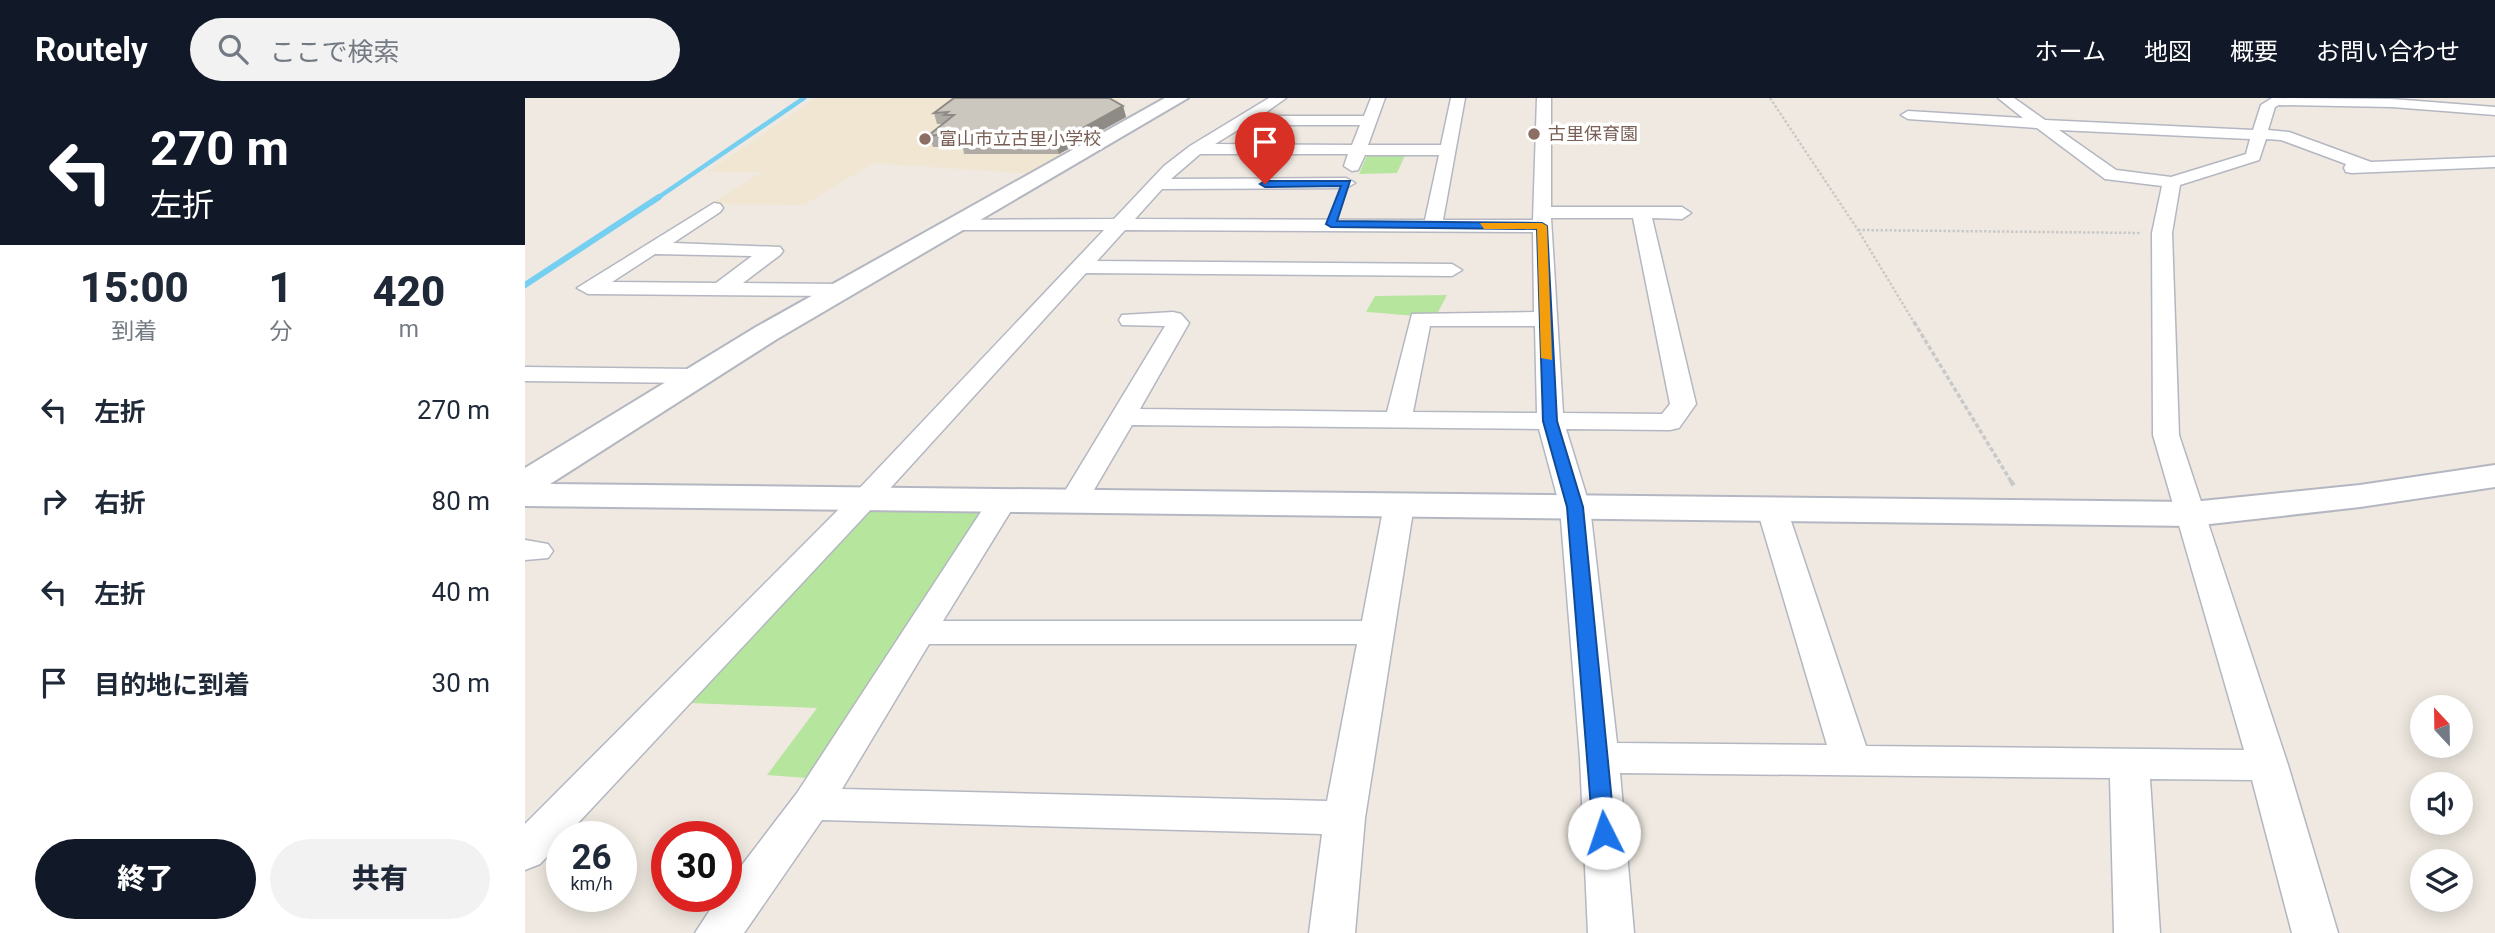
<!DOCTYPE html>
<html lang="ja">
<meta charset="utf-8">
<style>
:root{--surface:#fff;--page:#f2f2f3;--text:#1f2937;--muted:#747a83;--accent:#111827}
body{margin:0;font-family:Roboto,"Noto Sans JP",sans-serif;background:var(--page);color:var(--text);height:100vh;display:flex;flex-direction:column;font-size:26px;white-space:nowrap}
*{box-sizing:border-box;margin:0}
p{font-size:23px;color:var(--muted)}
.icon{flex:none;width:38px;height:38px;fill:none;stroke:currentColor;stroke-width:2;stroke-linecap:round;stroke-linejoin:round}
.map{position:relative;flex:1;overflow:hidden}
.drawer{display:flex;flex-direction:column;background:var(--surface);width:525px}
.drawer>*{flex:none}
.banner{background:#111827;color:#fff;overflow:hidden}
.needle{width:46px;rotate:338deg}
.tools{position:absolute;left:1885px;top:597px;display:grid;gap:14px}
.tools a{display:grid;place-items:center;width:63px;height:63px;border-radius:50%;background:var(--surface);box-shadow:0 4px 18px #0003;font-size:35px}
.speed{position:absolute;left:21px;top:723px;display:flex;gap:14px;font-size:35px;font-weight:700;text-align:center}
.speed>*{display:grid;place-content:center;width:91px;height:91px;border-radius:50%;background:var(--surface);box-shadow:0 4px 18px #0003;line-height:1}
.speed small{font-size:18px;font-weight:400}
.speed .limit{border:10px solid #d22;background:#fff;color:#111}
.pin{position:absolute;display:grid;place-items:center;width:60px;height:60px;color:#fff;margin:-72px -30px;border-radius:50% 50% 50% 0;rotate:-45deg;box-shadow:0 0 7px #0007}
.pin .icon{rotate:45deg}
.me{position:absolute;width:77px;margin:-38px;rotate:356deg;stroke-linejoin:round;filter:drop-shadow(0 0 5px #0008)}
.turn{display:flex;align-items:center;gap:24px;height:147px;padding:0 35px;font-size:32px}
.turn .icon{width:91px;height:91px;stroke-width:2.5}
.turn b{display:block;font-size:49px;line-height:60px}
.eta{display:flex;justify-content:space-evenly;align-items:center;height:119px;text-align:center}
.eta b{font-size:42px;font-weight:800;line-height:49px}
.cta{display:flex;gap:14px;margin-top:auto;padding:14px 35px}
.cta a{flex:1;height:80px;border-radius:42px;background:var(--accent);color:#fff;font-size:28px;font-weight:800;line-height:80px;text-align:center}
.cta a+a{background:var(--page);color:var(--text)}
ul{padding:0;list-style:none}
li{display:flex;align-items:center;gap:21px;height:91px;padding:0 35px}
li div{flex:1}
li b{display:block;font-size:26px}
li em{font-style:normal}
header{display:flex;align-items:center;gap:42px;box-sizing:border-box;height:98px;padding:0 35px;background:var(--accent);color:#fff}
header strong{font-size:33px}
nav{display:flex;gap:38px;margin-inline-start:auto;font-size:24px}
.search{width:490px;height:63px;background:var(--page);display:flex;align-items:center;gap:18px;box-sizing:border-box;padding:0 24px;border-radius:38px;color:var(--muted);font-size:26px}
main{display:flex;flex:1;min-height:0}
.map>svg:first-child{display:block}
.education{fill:#f0e6d1}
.green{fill:#b6e59e}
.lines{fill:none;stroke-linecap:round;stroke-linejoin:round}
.stream-far1{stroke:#75cff0;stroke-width:4.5}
.stream{stroke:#75cff0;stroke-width:6}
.street-casing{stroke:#b4b7c1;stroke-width:3}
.secondary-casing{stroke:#b4b7c1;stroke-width:4}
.path-far2{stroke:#c9c9c9;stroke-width:2.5;stroke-dasharray:2.5 2;stroke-linecap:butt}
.path-far1{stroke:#c9c9c9;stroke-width:3.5;stroke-dasharray:4.5 2.5;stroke-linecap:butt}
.path{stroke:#c9c9c9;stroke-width:4.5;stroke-dasharray:5 3.5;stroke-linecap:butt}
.street{fill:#fff;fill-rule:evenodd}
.secondary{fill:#fff;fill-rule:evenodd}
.wall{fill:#afaba4}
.shaded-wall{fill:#8e8b86}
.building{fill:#cbc7bf;stroke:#8e8b86;stroke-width:2}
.route{fill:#1a73e8;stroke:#114b97;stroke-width:2}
.slow{fill:#f59e0b}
.education-dot{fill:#8d6e63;stroke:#fff;stroke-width:2.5}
.labels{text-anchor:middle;stroke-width:7;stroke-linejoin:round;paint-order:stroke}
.far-education-label{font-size:18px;fill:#785e54;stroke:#fff;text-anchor:start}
</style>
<header>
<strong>Routely</strong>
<div class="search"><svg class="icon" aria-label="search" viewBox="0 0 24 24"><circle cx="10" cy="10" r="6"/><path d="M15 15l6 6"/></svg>ここで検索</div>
<nav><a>ホーム</a><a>地図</a><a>概要</a><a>お問い合わせ</a></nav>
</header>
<main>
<section class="drawer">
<div class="banner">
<div class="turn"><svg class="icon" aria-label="left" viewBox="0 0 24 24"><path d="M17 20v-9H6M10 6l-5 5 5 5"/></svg><div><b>270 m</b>左折</div></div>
</div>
<div class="eta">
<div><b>15:00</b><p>到着</p></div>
<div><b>1</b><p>分</p></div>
<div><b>420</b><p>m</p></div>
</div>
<ul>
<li><svg class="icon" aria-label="left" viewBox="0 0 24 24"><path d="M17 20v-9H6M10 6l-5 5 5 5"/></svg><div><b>左折</b></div><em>270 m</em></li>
<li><svg class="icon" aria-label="right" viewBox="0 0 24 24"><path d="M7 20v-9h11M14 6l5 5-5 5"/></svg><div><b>右折</b></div><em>80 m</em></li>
<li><svg class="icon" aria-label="left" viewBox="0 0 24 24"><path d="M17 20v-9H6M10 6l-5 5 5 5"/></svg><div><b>左折</b></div><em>40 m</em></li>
<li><svg class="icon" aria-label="arrive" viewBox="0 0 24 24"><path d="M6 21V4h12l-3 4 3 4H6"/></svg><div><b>目的地に到着</b></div><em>30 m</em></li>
</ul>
<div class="cta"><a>終了</a><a>共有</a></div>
</section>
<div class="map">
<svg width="1970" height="835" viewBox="0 0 1970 835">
<rect width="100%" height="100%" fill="#efe9e1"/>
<path class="education" d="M291 0H598L572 15 610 18 509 76 348 65 279 107 185 106 238 74H182Z"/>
<path class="green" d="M843 55H881L872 75 834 76Z
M922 197 911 218C886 219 865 215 841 214L850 198Z
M347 409 460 411 282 680 242 677 292 610 165 605Z"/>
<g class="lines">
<path class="stream-far1" d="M131 101 279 0"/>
<path class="stream" d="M0 187 134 99"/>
<defs>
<path id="street" d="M744 0H761L736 18H839L846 0H860L843 47H916L926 0H940L918 122H1008L1012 0H1026V109H1157L1166 115 1157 121 1127 120 1171 306 1154 330 1145 332 1041 331 1065 409 1092 645 1302 647 1232 411 1237 405 1247 402 1257 405 1262 411 1341 648 1719 652 1628 337 1627 135 1637 88 1580 81 1512 30 1383 21 1376 17 1383 13 1498 20 1473 0H1489L1520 22 1728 32 1736 7 1747 0 1867 1 1970 9V17L1867 9 1754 7 1750 9 1743 32 1764 34 1846 64 1970 59V69L1827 75 1821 74 1819 70 1821 66 1756 42 1741 41 1734 62 1655 87 1647 135 1654 337 1763 667 1813 835H1767L1727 682 1625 681 1635 835H1589L1585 680 1095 675 1109 835H1063L1055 660 1035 409 1014 331 607 327 559 409 549 412 539 409 534 403 640 228 597 227 594 222 597 217 648 214 656 216 664 225 615 311 862 314 887 216 1009 214 1008 134 600 132 572 163 927 166 937 172 927 178 561 175 350 407 41 738H37V743L15 766 0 772V726L330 395 579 132H431L424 130 422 126 424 122 589 121 639 68 665 48ZM721 27H835L827 47 690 46ZM1534 32 1725 41 1721 56 1646 79 1591 72ZM675 56H823L819 68 827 73 833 72 840 57H914L900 122 610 121 637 91 821 90 830 85 821 80 646 81ZM1026 120H1108L1145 306 1137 316 1038 315ZM905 228H1010L1012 315 888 314Z
M189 105 195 106 198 110 195 114 148 145 255 149 258 153 255 157 218 185 315 186 326 192 315 198 63 196 52 190ZM130 156 227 158 191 185 87 184Z
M0 269 168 271 177 273 180 278 177 283 168 285 0 283Z
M477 394 487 397 492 403 418 523H837L859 407 864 401 874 398 884 401 889 407 840 720 830 835H784L797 736 297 722 219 835H170L194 798H201V788L272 695 467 397ZM404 546H832L802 703 317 691Z
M0 442 23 446 28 453 23 460 0 462Z"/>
<path id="secondary" d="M640 0H663L252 241 25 386 1667 404 1835 387 1970 367V389L1835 409 1667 428 0 408V370L231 229Z"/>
</defs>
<use href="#street" class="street-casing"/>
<use href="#secondary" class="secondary-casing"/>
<path class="path-far2" d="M1245 0 1333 132 1390 226
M1333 132 1615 135"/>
<path class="path-far1" d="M1389 224 1487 385"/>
<path class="path" d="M1486 383 1490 390"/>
<use href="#street" class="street"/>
<use href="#secondary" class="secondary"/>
</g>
<path class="wall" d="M598 8 601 19 534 56H439L438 49H408L404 37 419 26H412L409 15Z"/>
<path class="shaded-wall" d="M598 8 601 19 534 56 531 45Z"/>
<path class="building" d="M429 0H584L598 8 531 45 436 44 441 38 404 37 429 17H419L423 14 409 15Z"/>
<path class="route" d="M825 83 812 123 1017 125 1022 128 1032 323 1058 409 1090 735 1087 741 1079 744 1071 741 1068 735 1042 409 1018 323 1012 131 806 129 801 126 816 88 740 89 735 86 740 83Z"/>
<path class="slow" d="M955 125H1017L1022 128 1027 262 1016 260 1012 131H959Z"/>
<g class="education-dot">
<circle cx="1009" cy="36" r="7"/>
<circle cx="400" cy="41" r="7"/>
</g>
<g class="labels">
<g class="far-education-label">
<text x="1023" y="42">古里保育園</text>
<text x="414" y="47">富山市立古里小学校</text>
</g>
</g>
</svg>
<div class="tools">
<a><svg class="needle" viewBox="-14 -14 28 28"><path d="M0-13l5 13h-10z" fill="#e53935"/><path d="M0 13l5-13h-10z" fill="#747a83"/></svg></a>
<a><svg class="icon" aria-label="sound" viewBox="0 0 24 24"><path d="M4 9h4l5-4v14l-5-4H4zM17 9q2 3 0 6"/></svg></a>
<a><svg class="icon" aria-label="layers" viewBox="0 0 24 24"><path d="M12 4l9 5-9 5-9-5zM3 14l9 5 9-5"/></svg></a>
</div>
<div class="speed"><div>26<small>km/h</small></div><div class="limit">30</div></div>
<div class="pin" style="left:740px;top:86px;background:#d93025"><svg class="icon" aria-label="arrive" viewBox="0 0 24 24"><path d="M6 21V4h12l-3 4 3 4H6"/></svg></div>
<svg class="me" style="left:1079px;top:735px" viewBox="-20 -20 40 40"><circle r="19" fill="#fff"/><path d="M0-13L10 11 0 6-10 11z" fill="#1a73e8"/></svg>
</div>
</main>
